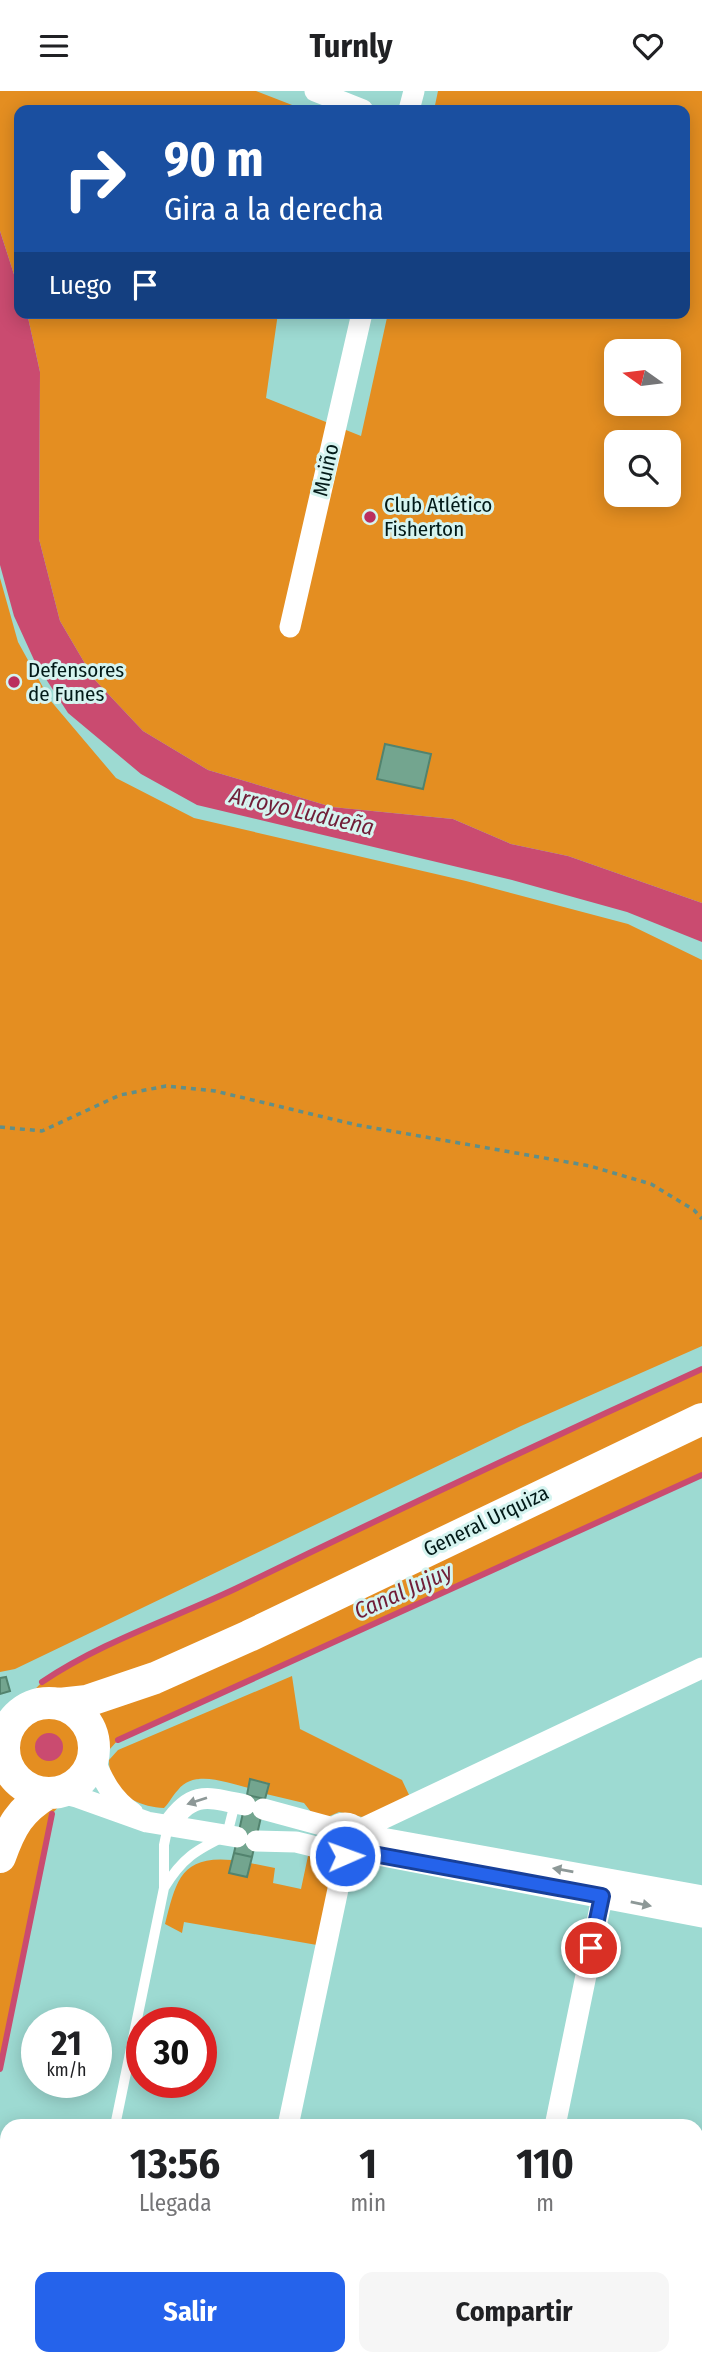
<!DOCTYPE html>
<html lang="es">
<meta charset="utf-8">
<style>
:root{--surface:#fff;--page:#f6f6f6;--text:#202124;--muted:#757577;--accent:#2563eb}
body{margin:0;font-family:"Fira Sans Condensed",sans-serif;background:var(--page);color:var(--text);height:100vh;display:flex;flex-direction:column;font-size:26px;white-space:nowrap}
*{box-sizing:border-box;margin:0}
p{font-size:23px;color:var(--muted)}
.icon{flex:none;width:38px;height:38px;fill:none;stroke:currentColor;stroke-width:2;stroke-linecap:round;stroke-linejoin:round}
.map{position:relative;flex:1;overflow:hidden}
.side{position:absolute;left:0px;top:2028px;width:704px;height:247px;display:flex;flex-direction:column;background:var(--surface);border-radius:21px 21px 0 0;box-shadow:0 4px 18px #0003}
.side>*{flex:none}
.banner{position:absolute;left:14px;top:14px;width:676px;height:214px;border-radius:14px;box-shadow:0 4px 18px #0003;background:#1a4fa0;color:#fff;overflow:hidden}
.needle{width:46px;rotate:284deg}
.buttons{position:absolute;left:604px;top:248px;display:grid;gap:14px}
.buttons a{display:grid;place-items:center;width:77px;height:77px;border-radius:14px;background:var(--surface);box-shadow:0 4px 18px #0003;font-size:35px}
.speed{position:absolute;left:21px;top:1916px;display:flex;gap:14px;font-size:35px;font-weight:700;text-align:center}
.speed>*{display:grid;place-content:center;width:91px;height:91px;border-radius:50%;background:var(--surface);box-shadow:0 4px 18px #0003;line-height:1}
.speed small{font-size:18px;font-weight:400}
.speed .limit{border:10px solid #d22;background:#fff;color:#111}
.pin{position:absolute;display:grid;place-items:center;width:60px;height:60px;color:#fff;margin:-30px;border:4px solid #fff;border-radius:50%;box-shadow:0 2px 7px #0007}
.me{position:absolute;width:77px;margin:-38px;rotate:88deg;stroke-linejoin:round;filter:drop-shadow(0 0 5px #0008)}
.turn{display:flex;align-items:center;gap:24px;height:147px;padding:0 35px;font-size:32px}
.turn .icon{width:91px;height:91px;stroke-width:2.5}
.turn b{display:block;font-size:49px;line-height:60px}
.then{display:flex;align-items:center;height:66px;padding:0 35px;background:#0003;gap:14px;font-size:26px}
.eta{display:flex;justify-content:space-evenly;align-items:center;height:119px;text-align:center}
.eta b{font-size:42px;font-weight:700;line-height:49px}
.primary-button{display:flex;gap:14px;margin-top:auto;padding:14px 35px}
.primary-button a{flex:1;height:80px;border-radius:14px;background:var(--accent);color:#fff;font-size:28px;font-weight:700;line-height:80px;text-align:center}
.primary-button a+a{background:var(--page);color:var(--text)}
header{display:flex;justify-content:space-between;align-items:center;height:91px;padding:0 35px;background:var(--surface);font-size:32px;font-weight:700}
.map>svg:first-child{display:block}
.green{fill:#e48e21;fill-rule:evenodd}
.water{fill:#ca4b70}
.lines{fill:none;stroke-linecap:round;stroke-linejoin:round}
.stream{stroke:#ca4b70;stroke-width:6}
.building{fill:#73a58f;stroke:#52836e;stroke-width:2}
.path{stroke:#608f89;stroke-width:3.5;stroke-dasharray:5 5;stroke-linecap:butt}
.lane{stroke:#fff;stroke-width:10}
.street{stroke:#fff;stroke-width:21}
.secondary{stroke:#fff;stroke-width:32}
.oneway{fill:#8d9897}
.route-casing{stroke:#184099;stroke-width:18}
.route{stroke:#2563eb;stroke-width:12}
.poi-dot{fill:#bb2e5e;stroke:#d6f4f0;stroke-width:2.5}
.labels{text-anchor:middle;stroke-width:6;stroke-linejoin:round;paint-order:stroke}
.street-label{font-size:21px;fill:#021a18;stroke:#d6f4f0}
.poi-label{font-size:21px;fill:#021a18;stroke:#d6f4f0;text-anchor:start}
.water-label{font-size:23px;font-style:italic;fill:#701e38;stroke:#d6f4f0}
</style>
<header><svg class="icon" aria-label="menu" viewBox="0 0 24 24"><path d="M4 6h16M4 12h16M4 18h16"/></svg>Turnly<svg class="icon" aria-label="heart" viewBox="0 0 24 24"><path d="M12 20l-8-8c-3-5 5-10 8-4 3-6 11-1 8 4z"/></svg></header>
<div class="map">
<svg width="702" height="2274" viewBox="0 0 702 2274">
<rect width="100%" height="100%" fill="#9ddad2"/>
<path class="green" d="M0 0H256L305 19H19V199L0 140Z
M438 0H702V812L568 765 511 753 453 728 332 716 208 679 143 640 94 588 60 530 39 448 40 281 27 222H278L266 307 361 345 388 222H684V19H434ZM616 261H668V313H616ZM616 352H668V404H616Z
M0 487 18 551 50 609 116 687 194 727 466 790 628 833 702 869V1255L521 1335 15 1578 0 1581Z
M702 1278V1384L118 1649 52 1723 0 1978V1635L42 1591 72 1571 231 1499 496 1371Z
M292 1585 300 1638 402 1689 410 1706 367 1727 339 1721 323 1728 315 1726 304 1712 266 1703 268 1692 251 1688 249 1697C227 1692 194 1678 178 1699 172 1705 170 1711 164 1717 136 1716 109 1700 109 1669L118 1659Z
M308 1765 327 1768 333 1777 317 1854 184 1831 182 1842 165 1833C176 1791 180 1764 232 1769L247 1786 250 1772 275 1777 273 1792 301 1798Z"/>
<path class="water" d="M0 140 19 199V222H27L40 281 39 448 60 530 94 588 143 640 208 679 332 716 453 728 511 753 568 765 702 812V851L627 821 512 789 197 714 141 683 68 622 35 571 14 525 0 474Z
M35 1656a14 14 0 1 1 28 0a14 14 0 1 1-28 0Z"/>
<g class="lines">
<path class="stream" d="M42 1591C101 1551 172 1528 237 1497 391 1422 546 1349 702 1278
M118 1649 702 1384
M0 1978 52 1723"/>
</g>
<path class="building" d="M385 653 431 663 423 698 377 688Z
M6 1586 10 1600 0 1603V1587Z
M250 1688 269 1693 265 1708 247 1704Z
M247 1704 265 1708 252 1766 234 1762Z
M234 1762 252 1766 247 1786 229 1782Z"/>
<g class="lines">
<path class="path" d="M0 1036 42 1040 120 1004 166 995 215 1000 357 1034 590 1075 651 1093 694 1119 702 1128"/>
<path class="lane" d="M164 1797C182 1767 196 1759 227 1744L235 1712
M115 2035 164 1797V1754L168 1735
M66 2274 67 2268"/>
<path class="street" d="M315 0 363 19
M409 19 414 0
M290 536 362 222
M93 1665C102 1688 112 1708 133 1722
M57 1701 77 1706 147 1731 237 1746
M263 1718 333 1737
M329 1748a16 16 0 1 1 32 0a16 16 0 1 1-32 0Z
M168 1735C192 1699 207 1706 245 1714
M359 1739 702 1577
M360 1743 702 1805
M256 1750 296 1751 333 1760
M357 1760 702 1826
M288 2035 345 1765
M555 2035 605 1792
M238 2274 239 2268
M507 2274 508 2268"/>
<path class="secondary" d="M4 1657a45 45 0 1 1 90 0a45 45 0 1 1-90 0Z
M59 1613 87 1610 155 1587 249 1545 702 1328
M0 1766C11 1735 20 1719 48 1702"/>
</g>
<defs><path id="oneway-solid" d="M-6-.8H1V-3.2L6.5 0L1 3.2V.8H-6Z" transform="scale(1.75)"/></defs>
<g class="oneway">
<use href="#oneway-solid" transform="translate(197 1710) rotate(162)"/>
<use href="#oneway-solid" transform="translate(563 1779) rotate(-170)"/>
<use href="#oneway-solid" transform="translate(641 1813) rotate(12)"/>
</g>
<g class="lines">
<defs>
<path id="route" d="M345 1765 357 1760 602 1805 591 1857"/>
</defs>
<use href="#route" class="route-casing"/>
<use href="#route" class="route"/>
</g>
<g class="poi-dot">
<circle cx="370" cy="426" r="7"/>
<circle cx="14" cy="591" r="7"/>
</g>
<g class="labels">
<g class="street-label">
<text transform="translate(326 379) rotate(-77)" y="7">Muiño</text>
<text transform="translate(486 1430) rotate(-26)" y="7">General Urquiza</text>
</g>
<g class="poi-label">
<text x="384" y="421">Club Atlético<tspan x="384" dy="24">Fisherton</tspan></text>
<text x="28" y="586">Defensores<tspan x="28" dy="24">de Funes</tspan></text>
</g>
<g class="water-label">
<text transform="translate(302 720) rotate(13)" y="8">Arroyo Ludueña</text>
<text transform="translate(403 1500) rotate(-24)" y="8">Canal Jujuy</text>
</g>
</g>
</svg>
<div class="buttons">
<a><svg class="needle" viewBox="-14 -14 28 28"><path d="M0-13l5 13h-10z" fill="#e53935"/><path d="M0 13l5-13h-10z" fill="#757577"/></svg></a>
<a><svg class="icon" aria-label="search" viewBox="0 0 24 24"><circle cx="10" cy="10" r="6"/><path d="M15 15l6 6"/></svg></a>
</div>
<div class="speed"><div>21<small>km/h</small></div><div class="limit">30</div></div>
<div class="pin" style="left:591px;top:1857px;background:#d93025"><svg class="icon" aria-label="arrive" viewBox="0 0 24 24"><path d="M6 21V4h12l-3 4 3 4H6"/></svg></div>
<svg class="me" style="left:345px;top:1765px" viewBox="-20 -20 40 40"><circle r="17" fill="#2563eb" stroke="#fff" stroke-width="3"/><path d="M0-11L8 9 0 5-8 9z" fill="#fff"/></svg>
<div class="banner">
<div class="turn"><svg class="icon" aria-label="right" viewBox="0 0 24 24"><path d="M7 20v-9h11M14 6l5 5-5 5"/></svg><div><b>90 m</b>Gira a la derecha</div></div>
<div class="then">Luego<svg class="icon" aria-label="arrive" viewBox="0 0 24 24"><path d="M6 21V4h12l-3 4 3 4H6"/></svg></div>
</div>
<section class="side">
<div class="eta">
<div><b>13:56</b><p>Llegada</p></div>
<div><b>1</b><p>min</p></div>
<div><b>110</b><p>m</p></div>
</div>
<div class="primary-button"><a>Salir</a><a>Compartir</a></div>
</section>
</div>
